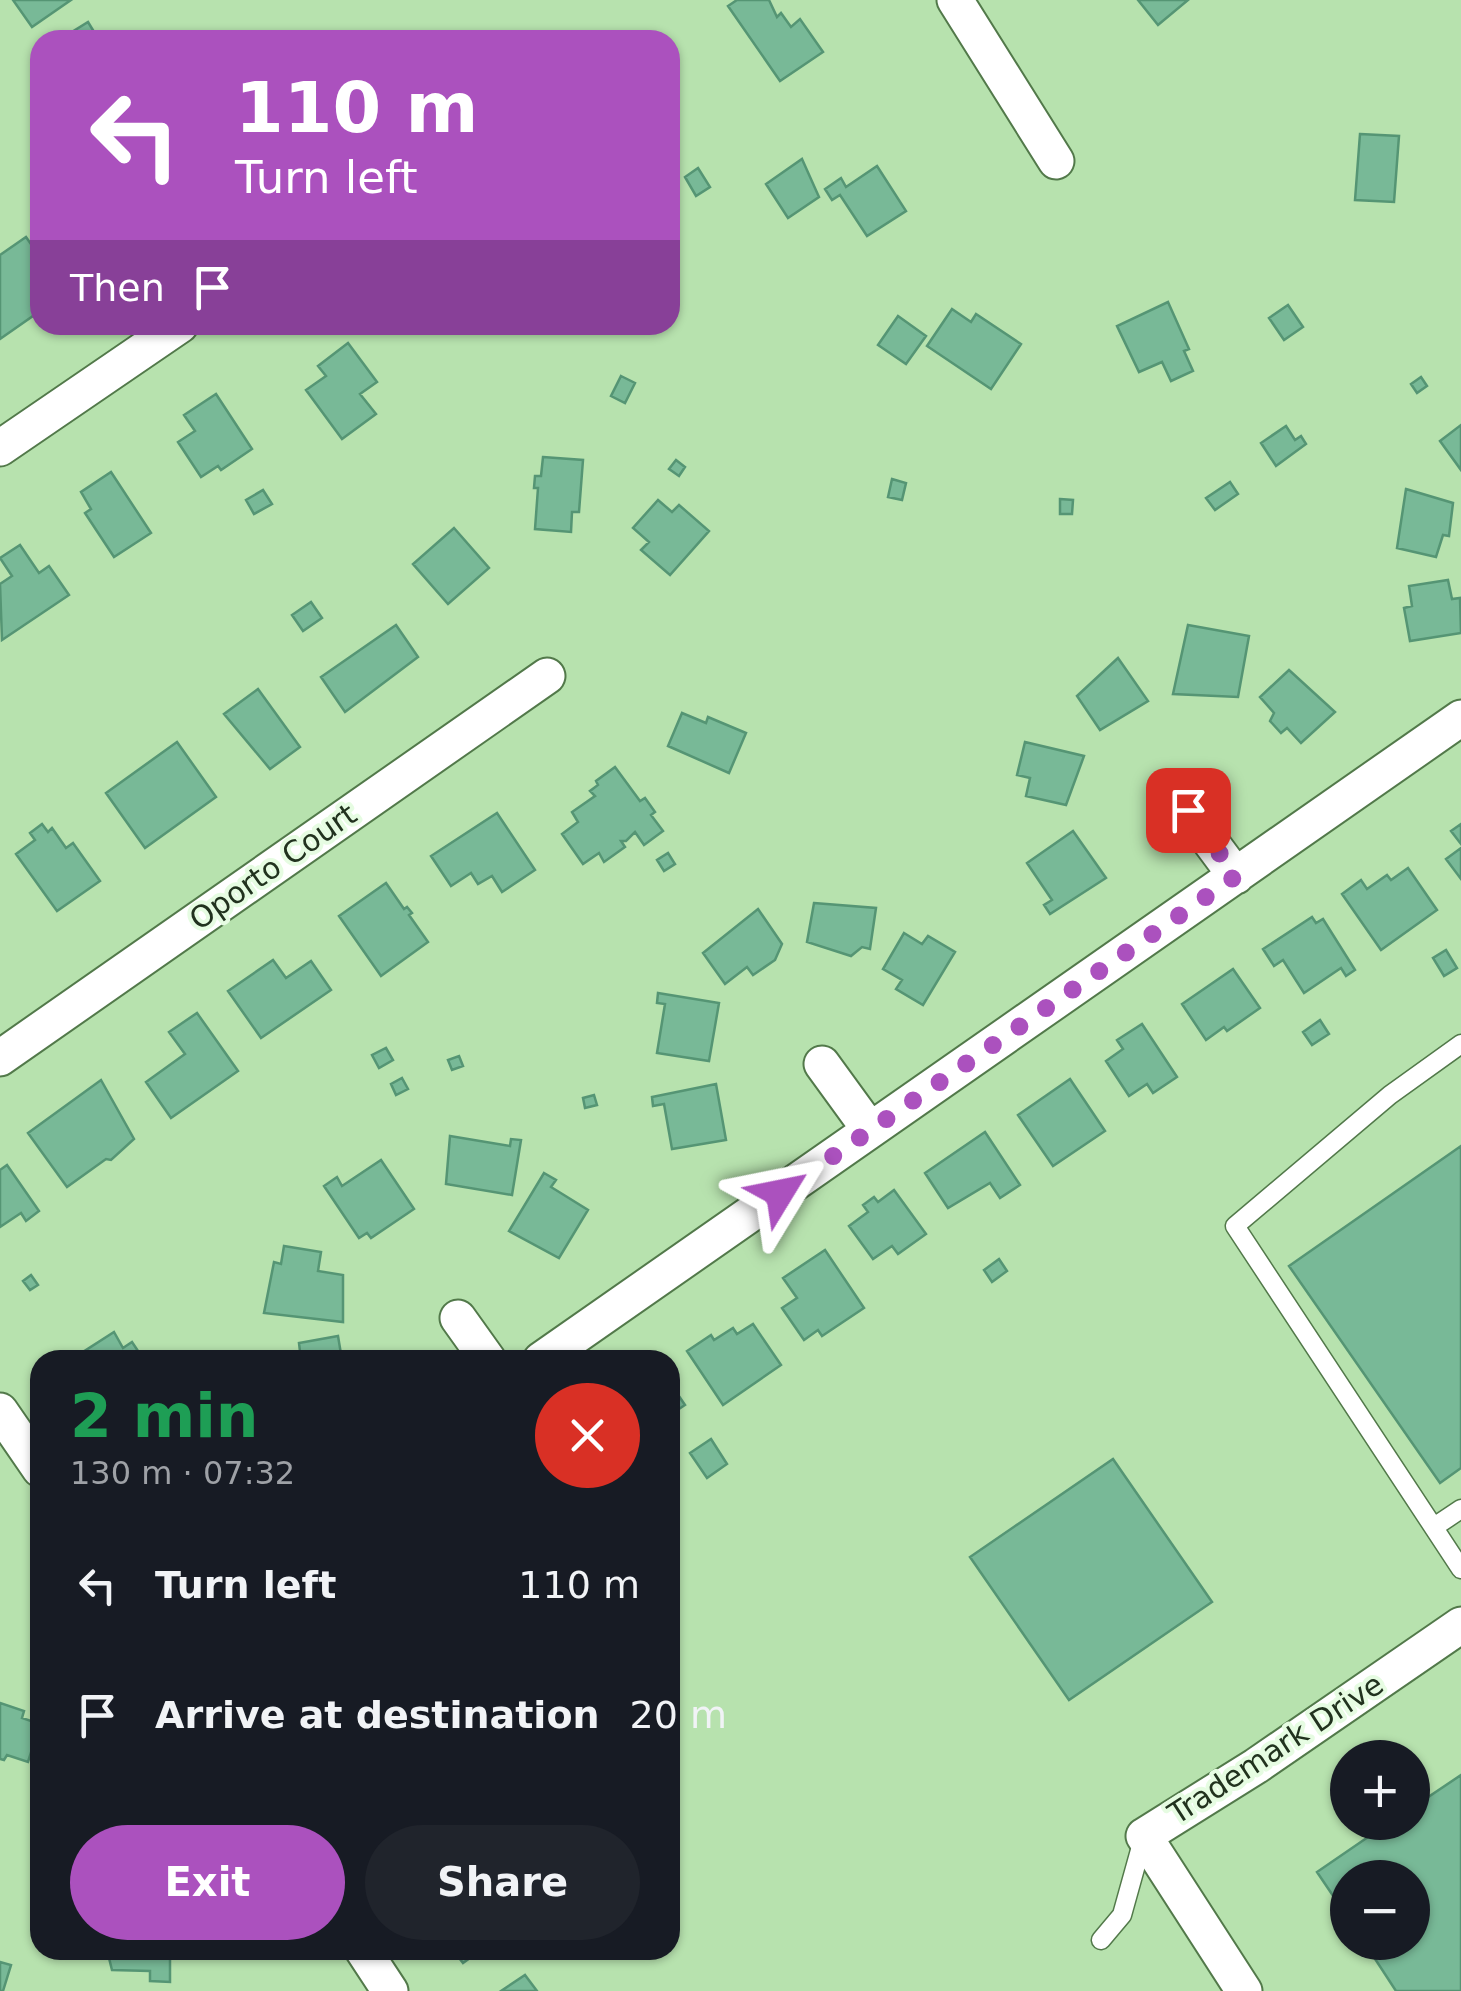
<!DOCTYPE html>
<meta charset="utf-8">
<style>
:root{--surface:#171b24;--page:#20242c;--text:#f1f3f6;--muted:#9ea1a6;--accent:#ab51be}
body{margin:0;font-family:"DejaVu Sans",sans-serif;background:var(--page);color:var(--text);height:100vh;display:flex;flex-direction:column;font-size:38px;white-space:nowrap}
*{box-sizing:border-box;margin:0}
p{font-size:32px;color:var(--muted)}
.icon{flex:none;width:55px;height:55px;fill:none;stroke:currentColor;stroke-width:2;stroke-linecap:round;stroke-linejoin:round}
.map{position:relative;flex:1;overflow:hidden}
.side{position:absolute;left:30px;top:1350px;width:650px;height:610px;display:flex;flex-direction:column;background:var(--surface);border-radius:30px;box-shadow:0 2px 8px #0004}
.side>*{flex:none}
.top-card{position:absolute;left:30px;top:30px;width:650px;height:305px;border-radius:30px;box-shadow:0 2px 8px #0004;background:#ab51be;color:#fff;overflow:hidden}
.fabs{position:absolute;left:1330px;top:1740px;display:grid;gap:20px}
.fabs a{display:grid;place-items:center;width:100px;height:100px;border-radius:50%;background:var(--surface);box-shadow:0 2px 8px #0004;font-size:50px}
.pin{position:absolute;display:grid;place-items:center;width:85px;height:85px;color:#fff;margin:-42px;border-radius:20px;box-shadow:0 5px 15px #0006}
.me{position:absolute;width:110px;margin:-55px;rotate:55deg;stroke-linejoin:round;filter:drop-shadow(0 0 8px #0008)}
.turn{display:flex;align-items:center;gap:35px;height:210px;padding:0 40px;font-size:45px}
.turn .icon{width:130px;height:130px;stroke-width:2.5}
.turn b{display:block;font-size:70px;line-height:85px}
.then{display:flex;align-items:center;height:95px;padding:0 40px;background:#0003;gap:20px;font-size:38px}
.round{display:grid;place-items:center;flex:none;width:105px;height:105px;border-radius:52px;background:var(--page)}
.summary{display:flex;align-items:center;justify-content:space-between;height:170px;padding:0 40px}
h1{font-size:60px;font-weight:800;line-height:75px;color:#1e9e55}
.primary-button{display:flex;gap:20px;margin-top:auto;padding:20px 40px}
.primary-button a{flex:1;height:115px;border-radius:60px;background:var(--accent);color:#fff;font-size:40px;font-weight:800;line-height:115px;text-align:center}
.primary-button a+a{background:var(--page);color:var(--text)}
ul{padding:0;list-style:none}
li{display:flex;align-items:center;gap:30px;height:130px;padding:0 40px}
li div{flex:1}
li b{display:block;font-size:38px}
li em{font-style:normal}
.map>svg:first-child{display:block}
.building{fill:#78b997;stroke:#559574;stroke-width:2.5}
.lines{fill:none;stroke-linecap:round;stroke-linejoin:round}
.service-casing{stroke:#52794a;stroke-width:21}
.minor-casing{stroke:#52794a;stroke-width:39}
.service{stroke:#fff;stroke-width:18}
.minor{stroke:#fff;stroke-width:35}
.route{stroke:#ab51be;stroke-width:18;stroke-dasharray:0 32.4}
.labels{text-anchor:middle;stroke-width:8;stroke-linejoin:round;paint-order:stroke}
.street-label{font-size:30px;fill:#21321e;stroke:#e6fce2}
</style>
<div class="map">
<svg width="1461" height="1991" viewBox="0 0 1461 1991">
<rect width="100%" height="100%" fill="#b7e2ae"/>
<path class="building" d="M13 0H71L32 27Z
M737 0H769L777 17 781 13 791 27 800 19 823 52 780 81 728 6Z
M1138 0H1188L1158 25Z
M88 22 99 40H59Z
M1360 134 1399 136 1394 202 1355 200Z
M802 159 819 197 788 218 766 184Z
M877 166 906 211 867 236 840 195 832 200 825 189 841 178 846 187Z
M698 168 710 187 696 196 685 177Z
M26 237 40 257V311L0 339V255Z
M1168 302 1189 349 1184 351 1193 371 1171 381 1162 362 1139 372 1117 326Z
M1288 305 1303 327 1284 340 1269 318Z
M952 309 971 322 976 314 1021 344 991 389 927 346Z
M898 316 926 336 906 364 878 345Z
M348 343 377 382 360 394 376 414 342 439 306 390 326 376 318 366Z
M621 376 635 383 625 403 611 396Z
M1421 377 1427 386 1417 393 1411 384Z
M216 394 252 449 221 470 218 466 201 477 178 442 195 431 184 415Z
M1461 425V470L1440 441Z
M1286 426 1295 440 1301 436 1306 444 1276 466 1261 443Z
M543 457 583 460 579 512H572L571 532 535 529 538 488H534L535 476H541Z
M676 460 685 467 679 476 669 469Z
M111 472 151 533 114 557 85 513 91 509 81 492Z
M892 479 906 483 902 500 888 497Z
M1230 482 1238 494 1215 510 1206 498Z
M1406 489 1453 503 1449 536 1443 535 1436 557 1397 548Z
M263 490 272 504 254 514 246 500Z
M1060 499 1073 500 1072 514H1060Z
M658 500 672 512 679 505 709 531 670 575 641 550 649 542 633 528Z
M454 528 489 568 448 604 413 564Z
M20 545 39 573 49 566 69 595 2 640 0 584 12 576 0 558Z
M1448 580 1452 599 1460 598 1461 633 1410 641 1404 608 1412 606 1409 586Z
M311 602 322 618 303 631 292 615Z
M396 625 418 657 345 712 321 677Z
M1188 625 1249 636 1238 697 1173 694Z
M1118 658 1148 701 1100 730 1077 696Z
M1289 670 1335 712 1301 743 1287 728 1281 733 1270 721 1274 713 1260 697Z
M258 689 300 747 270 769 224 714Z
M682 713 706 723 708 717 746 733 729 773 668 746Z
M177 742 216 797 145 848 106 793Z
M1025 742 1084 756 1066 805 1026 796 1030 778 1017 775Z
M615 767 640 801 645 798 655 812 651 815 663 831 644 845 635 832 626 841H621L625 847 604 862 599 853 583 864 562 834 578 822 572 812 595 796 590 791 598 785 596 781Z
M497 813 535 870 502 892 492 876 478 884 471 873 451 886 431 856Z
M42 824 48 832 52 828 66 848 73 843 100 881 57 911 16 854 35 840 30 833Z
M1461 824V844L1451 831Z
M1073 831 1106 878 1050 914 1044 905 1052 900 1027 863Z
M1461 848V879L1446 859Z
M668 853 675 864 664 871 657 860Z
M1408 868 1437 910 1381 950 1342 894 1361 880 1367 889 1387 875 1391 880Z
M386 883 404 909 407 907 412 913 409 915 428 942 381 976 339 916Z
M814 903 876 908 870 949 862 947 851 956 807 942Z
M758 909 782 944 775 960 753 975 747 967 725 984 703 953Z
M1312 917 1316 923 1323 919 1355 970 1346 976 1341 968 1304 993 1283 960 1274 966 1263 949Z
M904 933 922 944 928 936 955 952 923 1005 896 989 902 980 883 969Z
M1446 950 1457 968 1444 976 1433 958Z
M273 960 286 978 311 961 331 990 261 1038 228 991Z
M1233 969 1260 1008 1227 1031 1224 1027 1206 1040 1182 1004Z
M658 993 719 1003 709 1061 657 1053 665 1004 657 1003Z
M197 1013 238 1071 171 1118 146 1082 185 1054 169 1032Z
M1320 1020 1329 1034 1312 1045 1303 1032Z
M1142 1024 1177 1077 1153 1093 1147 1084 1129 1096 1106 1061 1123 1049 1117 1040Z
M386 1048 393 1060 379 1068 372 1055Z
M459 1056 463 1066 452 1070 448 1060Z
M402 1078 408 1089 396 1095 391 1084Z
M1070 1079 1105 1131 1053 1166 1018 1115Z
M101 1080 134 1139 111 1160 106 1159 67 1187 28 1133Z
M716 1084 726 1140 672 1149 664 1104 653 1106 652 1097Z
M594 1095 597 1105 585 1108 583 1098Z
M985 1132 1020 1185 1000 1198 990 1183 948 1208 925 1173Z
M450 1136 510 1146 511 1139 521 1140 512 1195 446 1184Z
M1461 1146V1468L1440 1483 1289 1266Z
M381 1160 414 1209 371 1238 367 1233 359 1238 324 1186 337 1177 342 1186Z
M7 1165 39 1211 26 1221 21 1213 0 1227V1170Z
M544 1173 556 1180 551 1187 588 1210 559 1258 509 1231Z
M894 1190 926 1234 898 1254 892 1246 873 1259 849 1226 868 1212 863 1205 874 1197 878 1202Z
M284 1246 321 1252 318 1271 343 1275V1322L264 1313 274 1262 281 1264Z
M825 1250 864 1308 822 1336 818 1330 804 1340 782 1308 797 1298 783 1278Z
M999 1259 1007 1271 992 1282 984 1270Z
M31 1275 38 1285 30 1290 23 1281Z
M753 1324 781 1365 723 1405 687 1351 711 1335 714 1340 733 1328 737 1334Z
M114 1332 123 1348 132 1342 144 1360H88L83 1352Z
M338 1336 342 1360H301L299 1343Z
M670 1383 685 1405 670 1415Z
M711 1439 727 1464 707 1478 690 1453Z
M1113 1459 1212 1602 1069 1700 970 1557Z
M0 1703 24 1711 22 1718 40 1724 28 1762 7 1755 4 1760 0 1759Z
M1461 1775V1991H1396L1364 1942H1412V1878H1348V1918L1317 1872 1390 1822H1412V1808Z
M107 1950H170V1982L150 1981V1971L112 1970Z
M453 1950H481L463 1963Z
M0 1962 11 1965 3 1991H0Z
M525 1975 537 1991H501Z"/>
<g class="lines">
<defs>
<path id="service" d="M1461 1044 1390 1095 1235 1226 1461 1569
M1434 1527 1461 1509
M1101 1940 1122 1915 1144 1836"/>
<path id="minor" d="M955 0 1056 161
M0 448 180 325
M1187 810 1236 876
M0 1058 547 676
M822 1064 870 1130
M458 1318 488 1360
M541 1360 1461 718
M0 1411 40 1469
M363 1950 390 1991
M1244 1991 1144 1836 1256 1766 1461 1625"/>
</defs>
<use href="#service" class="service-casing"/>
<use href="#minor" class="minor-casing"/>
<use href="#service" class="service"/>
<use href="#minor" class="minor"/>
</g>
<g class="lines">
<path class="route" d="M780 1193 1236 876 1188 810"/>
</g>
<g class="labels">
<g class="street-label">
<text transform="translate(273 867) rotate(-35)" y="10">Oporto Court</text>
<text transform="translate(1276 1749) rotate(-33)" y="10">Trademark Drive</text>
</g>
</g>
</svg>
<div class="fabs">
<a>+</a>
<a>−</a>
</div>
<div class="pin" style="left:1188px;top:810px;background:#d93025"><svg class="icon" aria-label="arrive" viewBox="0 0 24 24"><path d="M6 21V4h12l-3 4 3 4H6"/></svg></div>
<svg class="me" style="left:780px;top:1193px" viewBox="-20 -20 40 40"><path d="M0-17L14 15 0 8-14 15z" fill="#ab51be" stroke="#fff" stroke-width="4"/></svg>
<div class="top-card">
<div class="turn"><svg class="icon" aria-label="left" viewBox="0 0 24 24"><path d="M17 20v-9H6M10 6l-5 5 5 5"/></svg><div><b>110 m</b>Turn left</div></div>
<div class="then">Then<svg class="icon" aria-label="arrive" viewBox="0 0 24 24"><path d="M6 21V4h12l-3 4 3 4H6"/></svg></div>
</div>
<section class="side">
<div class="summary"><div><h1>2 min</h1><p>130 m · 07:32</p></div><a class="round" style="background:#d93025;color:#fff"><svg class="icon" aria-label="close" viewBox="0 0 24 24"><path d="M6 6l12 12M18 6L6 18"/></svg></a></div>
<ul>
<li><svg class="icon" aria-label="left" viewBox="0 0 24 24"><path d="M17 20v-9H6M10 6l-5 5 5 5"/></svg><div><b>Turn left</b></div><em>110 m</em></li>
<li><svg class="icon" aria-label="arrive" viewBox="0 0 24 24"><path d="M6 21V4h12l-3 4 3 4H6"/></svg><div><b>Arrive at destination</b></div><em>20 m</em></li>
</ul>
<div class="primary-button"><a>Exit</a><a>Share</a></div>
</section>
</div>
